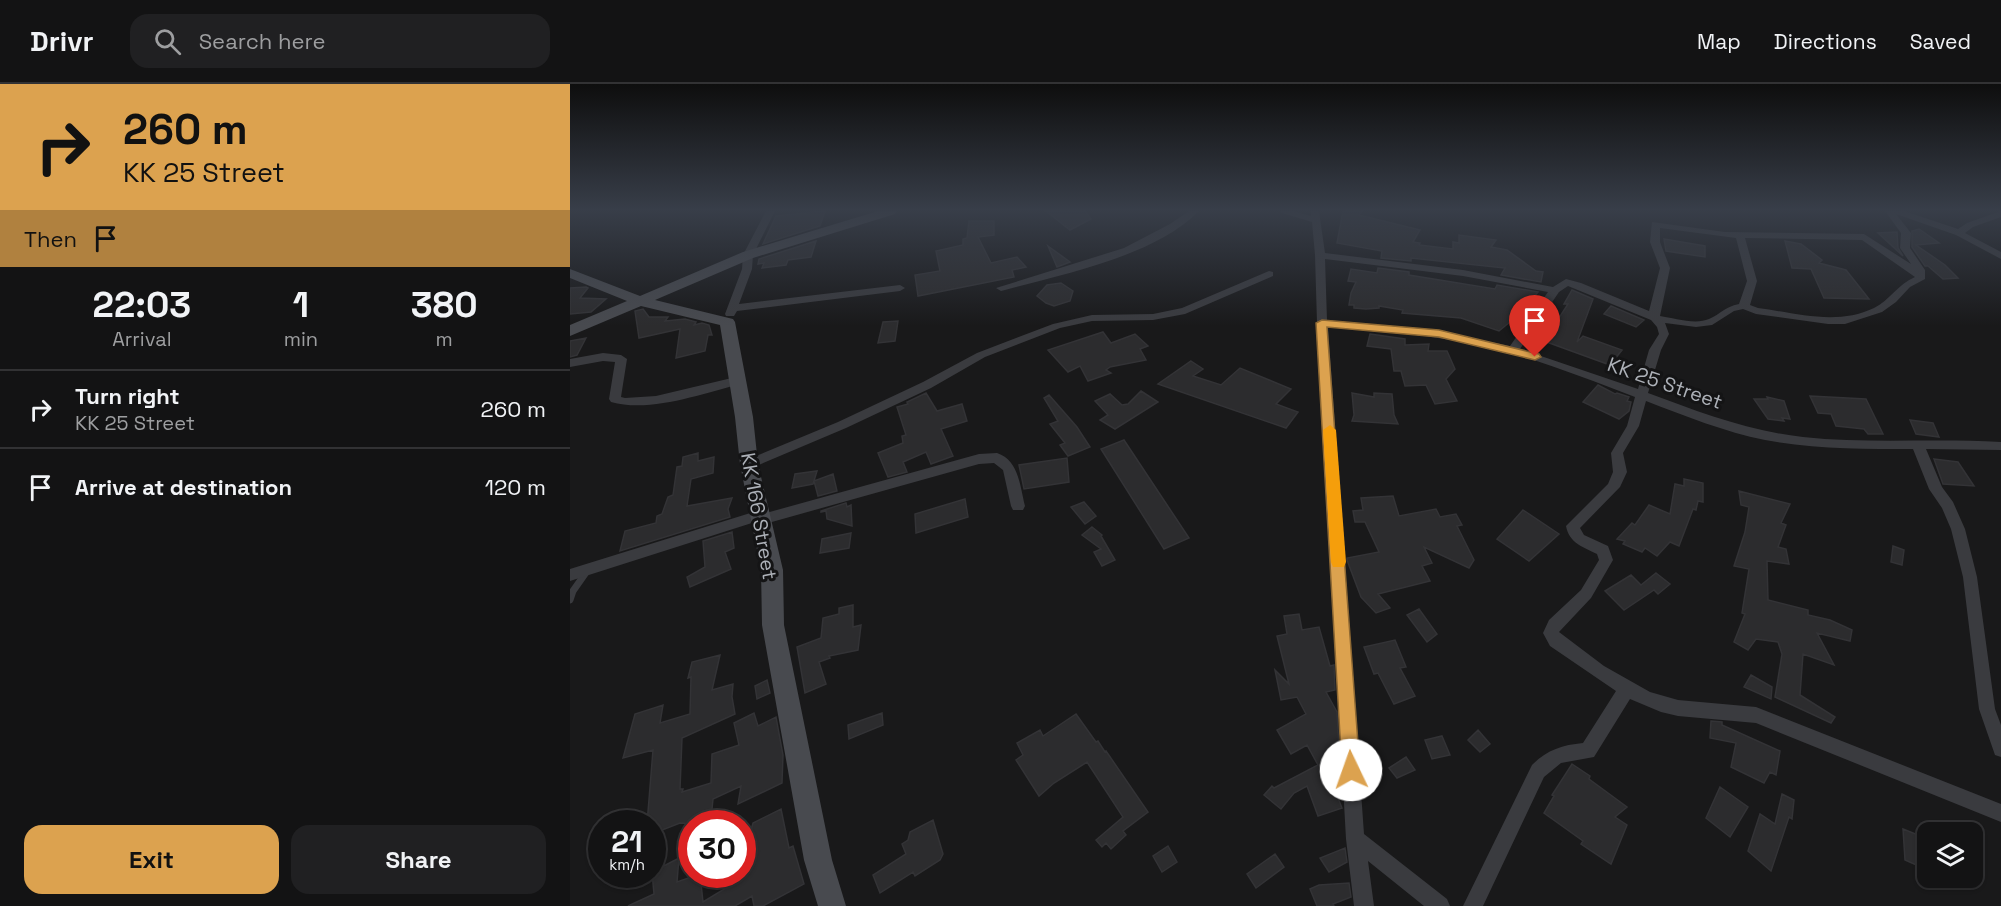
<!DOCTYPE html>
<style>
:root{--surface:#131314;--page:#202022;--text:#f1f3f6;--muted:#9d9ea0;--line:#323234;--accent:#dca24f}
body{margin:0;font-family:"Space Grotesk",sans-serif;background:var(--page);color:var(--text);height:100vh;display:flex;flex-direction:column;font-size:22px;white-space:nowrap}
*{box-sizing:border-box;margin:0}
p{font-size:20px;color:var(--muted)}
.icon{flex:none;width:33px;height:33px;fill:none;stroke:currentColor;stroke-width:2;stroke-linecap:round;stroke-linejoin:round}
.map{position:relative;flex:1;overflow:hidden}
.panel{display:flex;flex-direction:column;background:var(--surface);width:570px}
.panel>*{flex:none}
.guide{background:#dca24f;color:#111;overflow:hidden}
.tools{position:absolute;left:1347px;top:738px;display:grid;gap:12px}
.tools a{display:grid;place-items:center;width:66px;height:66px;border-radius:12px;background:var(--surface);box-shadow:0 2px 4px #0004,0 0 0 2px var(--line);font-size:30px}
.speed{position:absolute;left:18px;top:726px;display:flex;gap:12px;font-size:30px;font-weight:700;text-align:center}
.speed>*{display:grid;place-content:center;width:78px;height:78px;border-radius:50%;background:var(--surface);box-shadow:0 2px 4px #0004,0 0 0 2px var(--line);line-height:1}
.speed small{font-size:15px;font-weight:400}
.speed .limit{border:9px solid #d22;background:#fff;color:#111}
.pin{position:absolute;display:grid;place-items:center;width:51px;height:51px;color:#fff;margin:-62px -26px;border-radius:50% 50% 50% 0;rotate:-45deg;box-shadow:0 0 6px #0007}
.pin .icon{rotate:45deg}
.me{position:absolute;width:66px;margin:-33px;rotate:357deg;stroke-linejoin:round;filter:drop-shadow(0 0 4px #0008)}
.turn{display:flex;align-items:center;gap:21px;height:126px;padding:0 24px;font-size:27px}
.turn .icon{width:78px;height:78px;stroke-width:2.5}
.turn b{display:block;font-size:42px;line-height:51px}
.then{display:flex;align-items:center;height:57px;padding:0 24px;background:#0003;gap:12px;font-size:22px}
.eta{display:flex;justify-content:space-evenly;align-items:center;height:102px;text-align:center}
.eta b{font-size:36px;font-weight:600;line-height:42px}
.cta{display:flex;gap:12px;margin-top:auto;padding:12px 24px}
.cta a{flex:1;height:69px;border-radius:18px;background:var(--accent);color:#111;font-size:24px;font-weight:600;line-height:69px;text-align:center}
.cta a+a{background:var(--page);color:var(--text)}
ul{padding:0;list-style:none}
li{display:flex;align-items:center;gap:18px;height:78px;padding:0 24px;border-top:2px solid var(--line)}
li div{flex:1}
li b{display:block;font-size:22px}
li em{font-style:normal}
header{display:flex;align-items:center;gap:36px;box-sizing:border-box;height:84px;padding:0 30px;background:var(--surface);border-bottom:2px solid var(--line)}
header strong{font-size:28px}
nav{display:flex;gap:33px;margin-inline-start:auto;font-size:21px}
.search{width:420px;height:54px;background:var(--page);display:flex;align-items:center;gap:15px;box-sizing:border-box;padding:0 21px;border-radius:18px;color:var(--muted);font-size:22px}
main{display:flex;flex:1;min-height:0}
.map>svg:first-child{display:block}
.building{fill:#2c2c2e;stroke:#333336;stroke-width:1.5}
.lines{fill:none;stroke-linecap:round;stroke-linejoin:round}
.lane{stroke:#3a3b3f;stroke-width:7}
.street{fill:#3a3b3f;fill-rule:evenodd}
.secondary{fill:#484a4f;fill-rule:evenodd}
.route{fill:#dca24f;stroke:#8f6933;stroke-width:1.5}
.slow{fill:#f59e0b}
.labels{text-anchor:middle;stroke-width:6;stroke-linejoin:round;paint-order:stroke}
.street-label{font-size:20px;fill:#adb1b8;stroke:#141415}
</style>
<header>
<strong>Drivr</strong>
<div class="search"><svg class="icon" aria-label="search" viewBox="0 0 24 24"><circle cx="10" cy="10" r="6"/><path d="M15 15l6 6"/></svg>Search here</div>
<nav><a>Map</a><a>Directions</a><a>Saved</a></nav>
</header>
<main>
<section class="panel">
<div class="guide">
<div class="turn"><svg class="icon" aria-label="right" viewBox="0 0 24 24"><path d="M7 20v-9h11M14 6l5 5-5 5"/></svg><div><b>260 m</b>KK 25 Street</div></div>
<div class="then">Then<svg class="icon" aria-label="arrive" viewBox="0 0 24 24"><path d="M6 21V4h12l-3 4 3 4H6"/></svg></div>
</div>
<div class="eta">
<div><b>22:03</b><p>Arrival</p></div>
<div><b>1</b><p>min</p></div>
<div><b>380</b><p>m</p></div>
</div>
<ul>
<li><svg class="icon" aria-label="right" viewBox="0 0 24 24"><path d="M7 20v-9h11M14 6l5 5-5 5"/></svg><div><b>Turn right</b><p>KK 25 Street</p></div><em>260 m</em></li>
<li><svg class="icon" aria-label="arrive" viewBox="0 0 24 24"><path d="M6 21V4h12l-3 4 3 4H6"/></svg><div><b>Arrive at destination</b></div><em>120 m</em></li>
</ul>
<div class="cta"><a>Exit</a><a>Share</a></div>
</section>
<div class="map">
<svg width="1431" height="822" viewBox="0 0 1431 822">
<rect width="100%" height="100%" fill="#19191a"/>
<path class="building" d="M255 127 250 142 193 160 206 132Z
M476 127H515L521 135 500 146Z
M773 127H792L789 131 850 146 843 158 850 159 849 161 883 165V158L889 159V151L926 156 921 163 937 166 966 187 973 188 971 198 931 191 935 184 841 174V177L811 174 812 167 767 159Z
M399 137H424V151L408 153 421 179 447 173 456 183 442 186 444 193 348 212 345 191 370 187 366 167 393 161V155L397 154Z
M1349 145 1369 159 1346 161 1375 181 1388 194 1373 195 1358 182H1355L1342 163V147Z
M1327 148 1328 164 1333 172 1308 149Z
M1094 155 1135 162V173L1096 167Z
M246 157 241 173 218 176 216 181 192 184 194 179 188 180 189 175Z
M1215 157 1231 160 1252 176 1249 179 1276 186 1299 215 1254 214 1241 185 1222 184Z
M478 162 500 178 487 183Z
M808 184 839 188V191L925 205 927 201 968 208 952 228 929 247 891 234 832 229 833 226 809 222V224L796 225 784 224V221H779L781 209 786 198 778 197 781 185 807 189Z
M491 199 503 207 500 217 484 222 476 219 467 212 477 201Z
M16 203 18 204 10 214 36 215 21 228 0 230V204Z
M1002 206 1023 215 1007 258 1013 252 1052 266 1040 281 974 257 998 220H994Z
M1041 222 1074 236 1066 243 1034 230Z
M73 225 79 233H98L95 237 115 235 126 238 124 241 132 239 139 241 142 251H138L135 267 106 274 110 245 69 254 65 227Z
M328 237 325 257 308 259 313 238Z
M533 248 541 259 565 250 578 262 570 265 576 276 540 283 536 286 541 289 518 297 510 282 498 288 478 266Z
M800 250 835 255V261L859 260 858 267H877L885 285 876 295 887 317 865 320 856 301 835 302 831 287H824L821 265 797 262Z
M16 254 7 271 0 273V257Z
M621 277 633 285 623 292 651 301 670 284 721 305 706 320 728 328 716 344 588 300Z
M1028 301 1045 310 1047 309 1059 313 1057 317 1061 318 1059 327 1049 335 1013 318Z
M571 307 588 318 545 345 530 336 538 331 525 317 540 310 552 321 558 320Z
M356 309 367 327 392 320 397 337 371 345 383 372 361 380 356 368 333 378 337 388 318 393 308 369 333 359 332 352 336 351 327 323 338 320 337 318Z
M782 309 804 313V309L822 310 824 331 828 340 782 337 784 331Z
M479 311 507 343 520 363 498 372 490 361 495 359 480 340 488 337 474 314Z
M1240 312 1296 315 1313 350H1298L1294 345 1266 342 1261 330 1248 329Z
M1197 313 1214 317 1220 335 1212 334 1214 337 1198 335 1184 315H1198Z
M1340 336 1363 339 1369 353 1346 350Z
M554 356 619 454 594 465 531 365Z
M128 369V377L144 373 143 389 121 395 117 422 162 414 158 425 160 433 50 467 55 447 86 439 87 432 92 430 98 413 103 411 107 383 112 382 113 373Z
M497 374 499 398 454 405 449 381Z
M1364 375 1388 378 1404 402 1373 400Z
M247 387 243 400 222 404 225 390Z
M263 390 267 407 248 412 244 397Z
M1114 395 1133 399V418L1128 417 1126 426 1123 425 1109 462 1100 458 1087 472 1075 464 1072 468 1053 460 1055 457 1047 455 1062 439 1065 441 1079 421 1100 430 1105 400 1114 402Z
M1169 407 1220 420 1211 439 1216 441 1208 463 1216 465 1219 480 1197 477 1198 516 1238 526V531L1260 536 1282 546 1280 557 1247 549 1264 581 1233 570 1230 611 1265 633 1261 639 1205 613 1212 570 1208 558 1186 555 1178 566 1164 558 1175 530 1172 529 1179 485 1164 482 1175 448 1179 423 1171 421Z
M823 412 829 432 866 425 870 433 886 430 892 441 887 442 904 476 899 484 854 463 862 479 852 482 860 497 808 510 820 524 806 529 791 513 777 476V474L809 468 795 438H785L783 427 793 426 791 414Z
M395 415 398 433 346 449 345 430Z
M514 418 526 432 515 440 501 423Z
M276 419 277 423 281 421 282 442 257 435 256 427 251 428V427Z
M953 426 989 450 959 477 927 455Z
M522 443 532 451 531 452 545 476 532 482 524 468 531 465 512 451Z
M162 448 164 464 155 468 161 485 120 503 117 493 135 483 133 457Z
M281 449 279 464 250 469 252 455Z
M1323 462 1334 466 1332 481 1321 478Z
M1086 489 1100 500 1088 510 1084 506 1054 526 1035 507 1061 491 1071 501Z
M283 521V543L291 541 288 566 259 572 260 574 249 578 256 600 235 609 227 563 251 554 253 534 269 530V524Z
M849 525 867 550 857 558 837 531Z
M729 530 732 546 749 543 760 582 764 581 765 606 756 608 767 628 770 682 764 683 769 691 761 696 772 724 748 732 737 702 724 709 711 725 694 711 702 702 704 704 748 681 737 661 721 670 707 646 736 630 727 613 711 616 705 586 719 600 707 552 717 550 714 532Z
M825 556 836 583 830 584 845 612 824 620 808 589 804 590 794 563Z
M150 571 142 606 163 600 162 613 165 630 112 654 110 705H113L112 708 141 699 142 670 169 661 164 639 184 629 188 642 206 633 213 671 212 699 168 720 171 702 143 715 142 725 133 727 131 740 110 739 82 750V740H77L83 666 53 674 65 630 93 621 90 639 120 630 121 593 118 594 122 578Z
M1181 591 1202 603 1201 615 1174 603Z
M197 596 200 609 187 615 185 602Z
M312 629 313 641 279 655 278 641Z
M506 630 526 658 528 657 535 668 536 667 578 728 553 747 556 751 541 765 536 759 532 763 526 756 553 733 517 678 484 699 469 712 446 676 453 671 447 659 470 646 473 652Z
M1141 637 1152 638V641L1210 667 1206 691 1200 688 1194 699 1161 683 1166 659 1140 654Z
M908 646 920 660 910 668 898 656Z
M872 652 880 671 862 675 855 656Z
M836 673 845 686 827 694 819 684Z
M1002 680 1020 692 1019 695 1057 723 1045 733 1057 741 1041 780 1011 760 1013 757 974 729 984 712 982 711Z
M1150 703 1178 723 1160 753 1136 734Z
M1212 710 1224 716 1222 735 1219 733 1201 787 1178 767 1190 730 1205 740Z
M211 725 219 764 223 762 234 800 193 822H184L182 812 165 822H58L84 810 82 788 109 774 107 798 130 790 133 818 156 804V790H172V756L179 753 183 739Z
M363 736 373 770 370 776 345 792 343 788 310 809 303 791 336 770 332 760 338 756 340 748Z
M1333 745 1358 755V786L1335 776Z
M598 762 607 778 592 788 583 772Z
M775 764 777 778 759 788 750 774Z
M705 770 714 783 686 804 677 790Z
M779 799 781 813 763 820 764 822H747L740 805 749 801Z"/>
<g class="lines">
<path class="lane" d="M0 516 3 507 17 487"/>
<path class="street" d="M196 127H205L183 171 182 185 169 220 330 201 335 204 330 207 167 227 164 232H156L155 230 172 185 173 171Z
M619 127H629C585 172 494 190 435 206L431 207 426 204 554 164 600 140Z
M711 127H723L741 132V127H749L755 169 893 186 983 203 996 195 1011 199 1079 227 1090 184 1080 158 1082 138 1155 148 1294 150 1341 180 1330 164 1331 149 1315 127H1334L1388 145 1397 139 1431 127V133L1403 143 1395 149 1431 168V175L1386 151 1326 130 1341 149 1340 164 1355 186V195L1340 203 1326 218 1312 228 1275 240H1258L1186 230 1173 225 1164 227 1142 241 1126 243 1095 239 1099 250 1091 266 1078 309C1129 328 1179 347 1233 353 1299 360 1365 354 1431 358V366L1356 365 1372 403 1383 418 1395 445 1407 493 1425 625 1431 641V673L1425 671 1409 625 1393 493 1381 445 1372 424 1359 405 1343 365C1294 365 1244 365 1195 356 1155 348 1115 332 1076 317L1069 342 1053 369 1057 388 1050 403 1010 444 1014 451 1038 462 1043 476 1021 514 989 548 1034 582 1080 608 1108 616 1186 623 1431 720V738L1186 639 1108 632 1091 628 1060 615 1024 673 991 679 974 693 913 822H893L962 681C977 666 992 661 1013 659L1046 607 980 562 973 549 979 536 1011 506 1029 476 1027 470C1013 463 999 459 996 442L1038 400 1043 388 1041 369 1057 342 1065 313C1017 295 968 275 917 263 865 251 811 247 758 243L794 750 877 815 880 822H854L798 777 804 822H784L776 755 747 239 745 171 742 138 712 129ZM1090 144 1166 154 1177 197 1169 220C1154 223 1151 230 1139 235 1125 241 1104 234 1090 232L1100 184 1090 158ZM1175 154 1292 156 1345 193C1327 201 1320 216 1304 224 1267 242 1226 229 1188 224L1180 221 1187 197ZM755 175 893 192 978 208 940 262 873 248 757 236ZM998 202 1081 236 1087 243 1089 250 1079 266 1068 305 950 265 989 208Z
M699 187 703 188V192L615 230 583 236 522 237 490 244 415 273 361 304 276 344 184 383H174L172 380 174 377 268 338 353 298 407 269 483 240 522 231 583 230 612 224Z
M33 269 51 271 57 275 51 313 55 314 86 312 166 293 172 297 170 300C131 310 80 329 41 318L39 315 45 278 33 277 0 283V275Z
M427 369C449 376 450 403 455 422L453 426H443L441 422 433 386 424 379 409 380 191 441 185 438 0 497V485L190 426 196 429 409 370Z"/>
<path class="secondary" d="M308 127H327L325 130 183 174 85 216 163 235 165 238 183 333 188 380 213 486 214 541 262 776 276 822H248L234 776 192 541 191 486 170 380 165 333 150 241 71 222 0 252V241L57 217 0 194V185L70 212 173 168Z"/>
</g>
<linearGradient id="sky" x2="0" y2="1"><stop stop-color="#0e0e0e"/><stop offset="0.52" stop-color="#383e49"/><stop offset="1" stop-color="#383e49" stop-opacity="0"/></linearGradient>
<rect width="1431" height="242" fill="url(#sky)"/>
<path class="route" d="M752 236 869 246 969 270 971 273 965 276 869 253 757 243 790 686 787 692 781 695 774 692 772 686 746 239Z"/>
<path class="slow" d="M760 341 766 346 776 478 774 483H763L761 478 753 346Z"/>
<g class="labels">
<g class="street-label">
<text transform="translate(1095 299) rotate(19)" y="7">KK 25 Street</text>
<text transform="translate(189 432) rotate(80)" y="7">KK 166 Street</text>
</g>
</g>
</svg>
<div class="tools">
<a><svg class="icon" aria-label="layers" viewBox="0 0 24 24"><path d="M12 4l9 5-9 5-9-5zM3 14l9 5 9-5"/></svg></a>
</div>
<div class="speed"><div>21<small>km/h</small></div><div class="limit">30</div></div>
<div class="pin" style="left:965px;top:273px;background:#d93025"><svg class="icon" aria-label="arrive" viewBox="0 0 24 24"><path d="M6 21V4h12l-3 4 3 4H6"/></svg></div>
<svg class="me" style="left:781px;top:686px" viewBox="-20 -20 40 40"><circle r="19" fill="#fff"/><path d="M0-13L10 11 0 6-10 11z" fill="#dca24f"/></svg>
</div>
</main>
